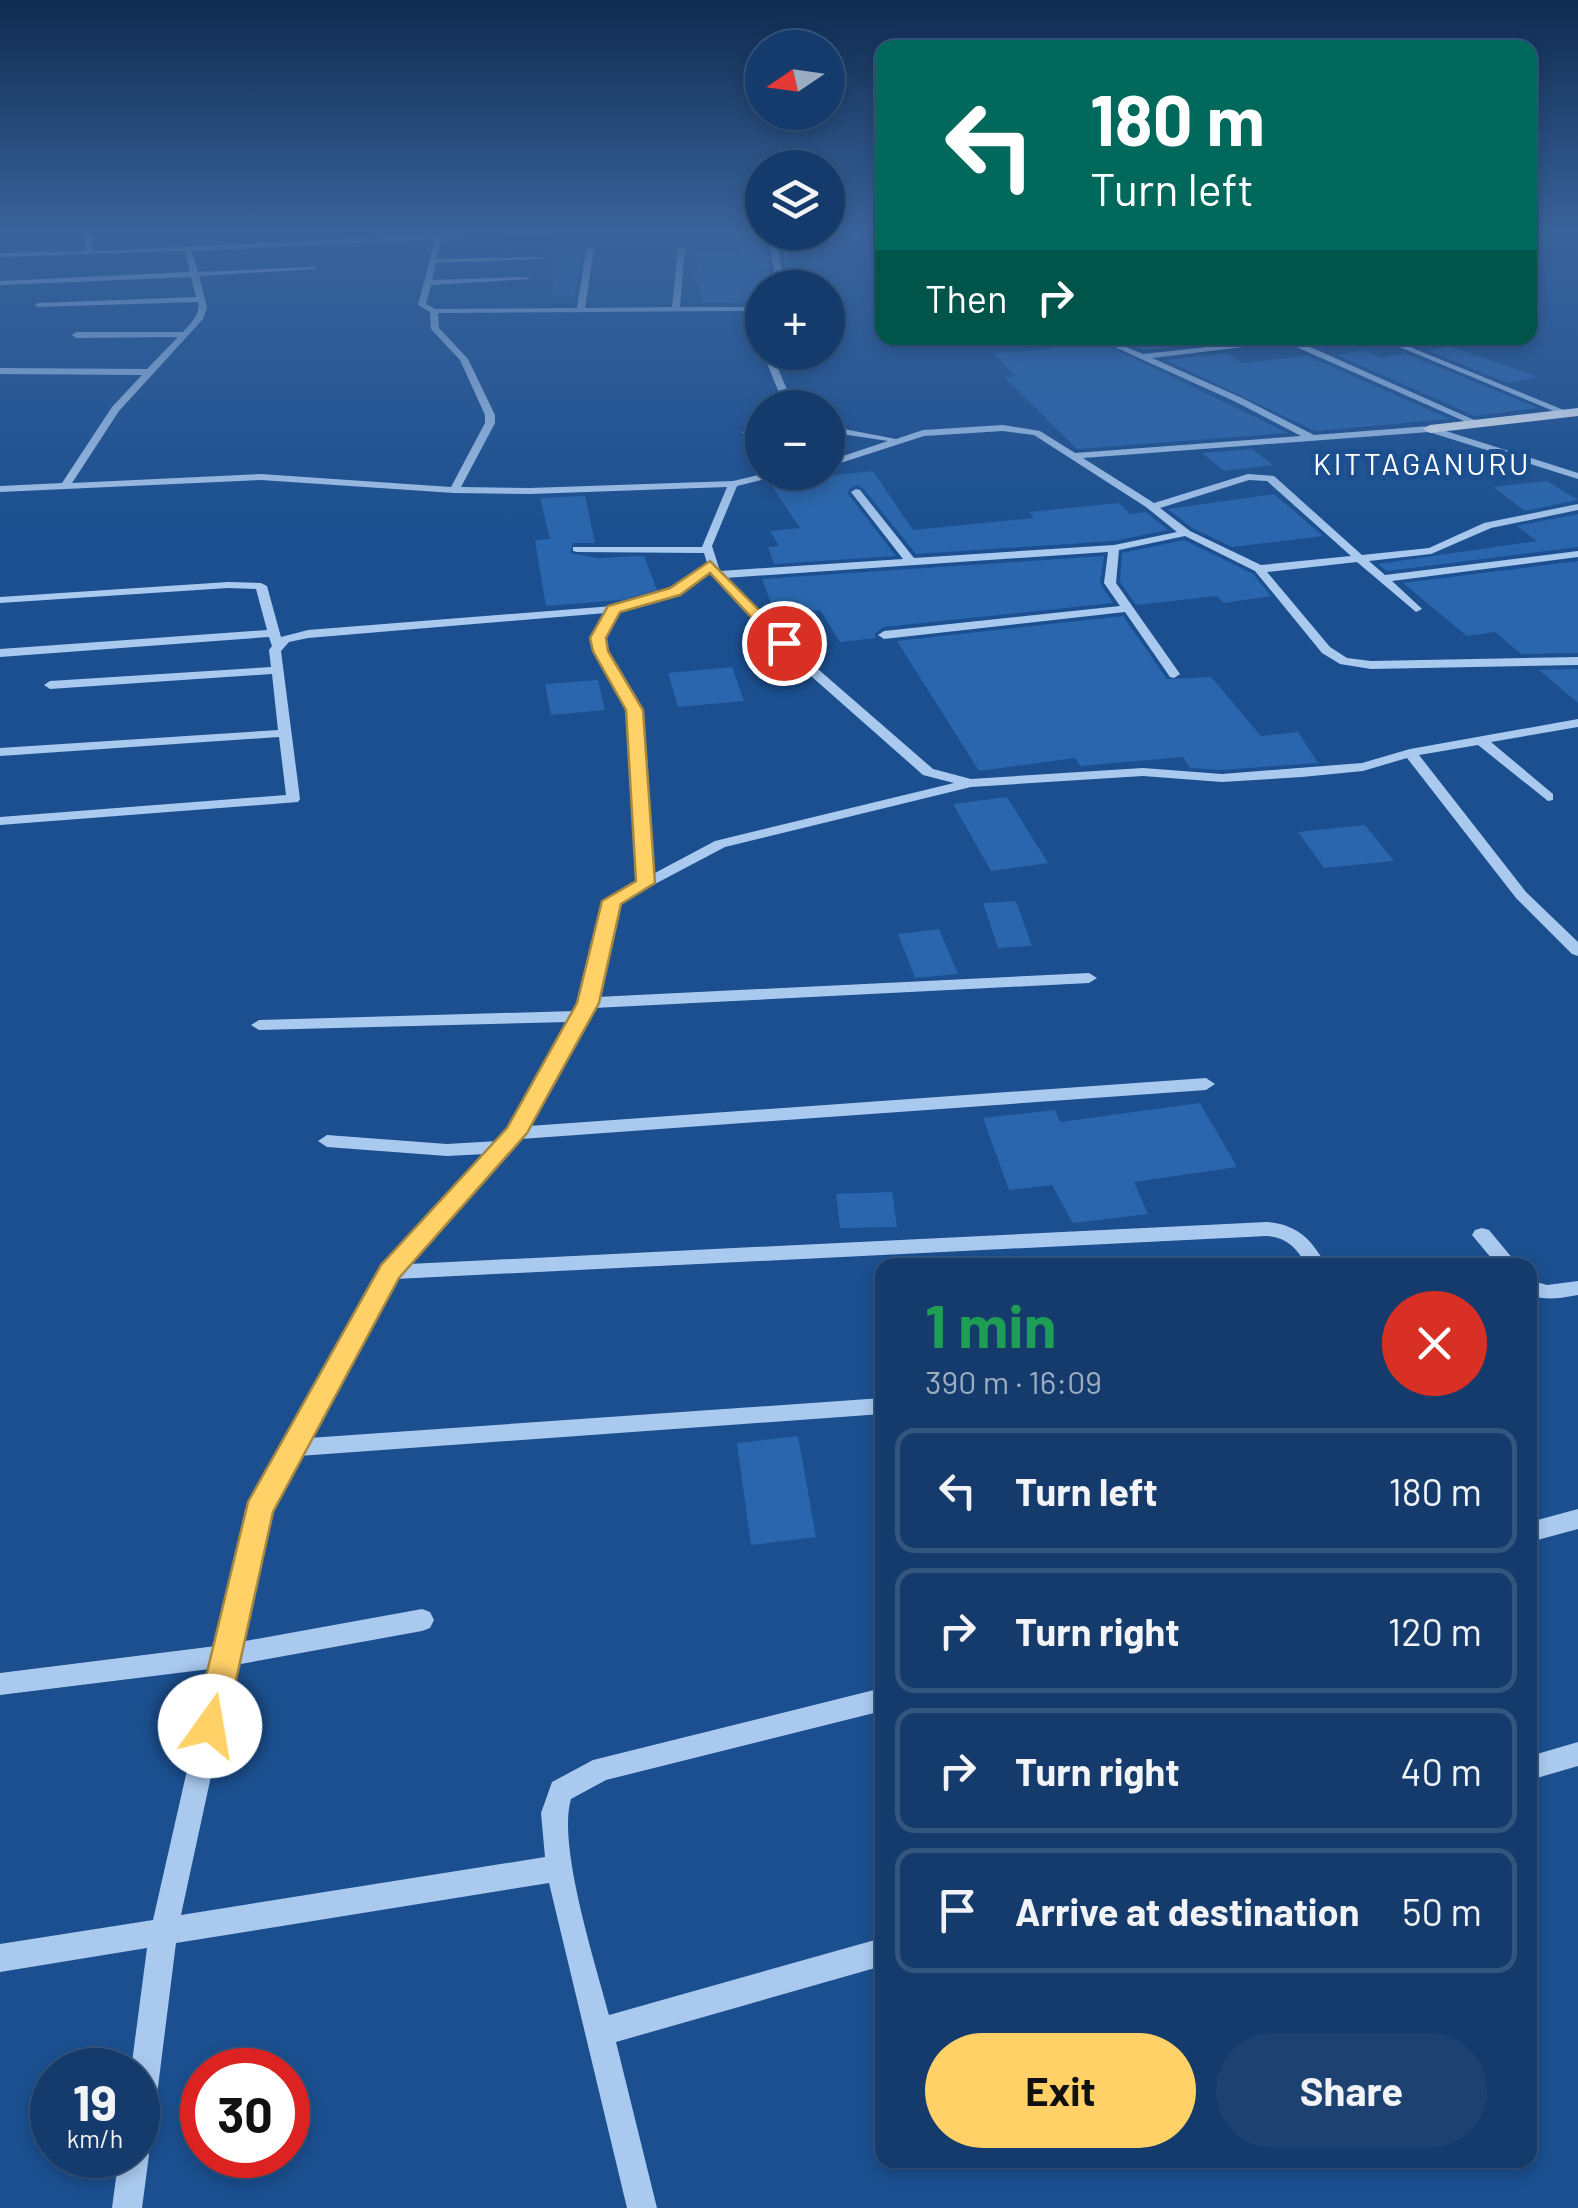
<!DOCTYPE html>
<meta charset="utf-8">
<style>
:root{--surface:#143b6b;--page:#1d4271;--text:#f1f3f6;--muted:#9dadc1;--line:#33557e;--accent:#ffd166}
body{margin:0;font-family:Barlow,sans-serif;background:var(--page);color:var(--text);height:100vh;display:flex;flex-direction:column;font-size:38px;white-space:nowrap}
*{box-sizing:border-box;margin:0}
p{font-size:32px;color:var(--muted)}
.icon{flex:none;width:55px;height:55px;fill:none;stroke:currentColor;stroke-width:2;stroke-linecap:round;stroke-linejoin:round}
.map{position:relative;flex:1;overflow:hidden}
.panel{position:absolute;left:875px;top:1258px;width:662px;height:910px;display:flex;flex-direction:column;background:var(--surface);border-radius:20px;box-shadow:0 5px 15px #0003,0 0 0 2px var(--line)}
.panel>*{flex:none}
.banner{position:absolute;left:875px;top:40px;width:662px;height:305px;border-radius:20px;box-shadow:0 5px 15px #0003,0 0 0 2px var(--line);background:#00695c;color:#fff;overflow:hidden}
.needle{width:65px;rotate:257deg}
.buttons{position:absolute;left:745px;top:30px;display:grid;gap:20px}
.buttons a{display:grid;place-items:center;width:100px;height:100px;border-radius:50%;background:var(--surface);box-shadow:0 5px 15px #0003,0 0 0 2px var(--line);font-size:50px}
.speed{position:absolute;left:30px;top:2048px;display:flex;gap:20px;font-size:50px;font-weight:700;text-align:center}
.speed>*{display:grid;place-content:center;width:130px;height:130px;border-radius:50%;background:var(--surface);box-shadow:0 5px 15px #0003,0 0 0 2px var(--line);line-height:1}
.speed small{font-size:25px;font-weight:400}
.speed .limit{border:15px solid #d22;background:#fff;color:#111}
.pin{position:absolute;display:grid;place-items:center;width:85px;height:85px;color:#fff;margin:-42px;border:5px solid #fff;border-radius:50%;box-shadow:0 2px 10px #0007}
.me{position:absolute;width:110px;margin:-55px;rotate:13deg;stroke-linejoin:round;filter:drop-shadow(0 0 8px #0008)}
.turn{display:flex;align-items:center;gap:35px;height:210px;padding:0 50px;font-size:45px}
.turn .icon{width:130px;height:130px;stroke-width:2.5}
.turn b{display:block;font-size:70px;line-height:85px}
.then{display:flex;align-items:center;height:95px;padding:0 50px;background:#0003;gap:20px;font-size:38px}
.round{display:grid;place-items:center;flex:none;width:105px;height:105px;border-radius:52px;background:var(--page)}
.headline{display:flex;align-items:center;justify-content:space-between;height:170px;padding:0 50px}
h1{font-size:60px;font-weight:700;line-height:75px;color:#1e9e55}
.button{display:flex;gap:20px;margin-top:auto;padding:20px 50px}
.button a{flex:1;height:115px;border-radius:60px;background:var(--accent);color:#111;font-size:40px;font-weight:700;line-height:115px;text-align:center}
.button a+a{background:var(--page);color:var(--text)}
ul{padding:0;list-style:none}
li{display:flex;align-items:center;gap:30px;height:125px;margin:0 20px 15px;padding:0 30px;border:5px solid var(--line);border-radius:20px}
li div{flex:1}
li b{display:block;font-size:38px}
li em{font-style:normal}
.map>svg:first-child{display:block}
.building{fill:#2a66ad}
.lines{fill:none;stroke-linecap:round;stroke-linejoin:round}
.minor{fill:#a9c9ee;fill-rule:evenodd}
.major{fill:#f0f6ff;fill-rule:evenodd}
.route{fill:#ffd166;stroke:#a68842;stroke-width:2.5}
.labels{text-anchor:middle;stroke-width:10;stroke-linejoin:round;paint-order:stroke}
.far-quarter-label{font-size:30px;letter-spacing:2.5px;fill:#fff;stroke:#1b4f8f}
</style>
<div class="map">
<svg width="1578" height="2208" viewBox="0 0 1578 2208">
<rect width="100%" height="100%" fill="#1b4f8f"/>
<path class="building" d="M739 232H784L781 238 788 240 797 288H790L780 240 770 236 764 242 774 288H762V303H703L693 271H699L695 254 741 253Z
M582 254 575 296 553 297 551 255Z
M1035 338H1092L1288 433 1077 449 1004 377 1015 376 993 353 1052 349Z
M1113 338H1169L1184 346 1144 350Z
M1449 346 1538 377 1508 383 1429 351Z
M1364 350 1380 358 1404 353 1538 408 1475 416 1337 355Z
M1226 353 1242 363 1307 356 1450 419 1315 431 1166 360Z
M1252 449 1273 465 1224 471 1202 453Z
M873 471 913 530 1034 518 1029 512 1119 503 1130 514 1146 512 1168 530 1114 541 916 554 863 488 857 485 849 489 848 494 896 556 774 564 768 547 779 546 770 531 800 528 769 482Z
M1547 481 1578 500 1525 511 1493 487Z
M1274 494 1323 536 1232 547 1192 528 1168 509Z
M585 496 595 543H573L570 553 598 558 644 556 657 590 621 600 546 606 535 540 550 539 540 498Z
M1578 514V547L1387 571 1378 564 1537 541 1517 526Z
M1184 540 1253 574 1271 596 1224 603 1217 596 1136 605 1120 582 1122 553Z
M1104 556 1100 583 1113 603 884 627 874 634 876 638 840 642 820 610 775 614 762 579Z
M1578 561V653L1521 654 1495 632 1467 636 1403 583Z
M1123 616 1167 679 1211 677 1261 736 1298 732 1318 763 1222 770 1190 768 1183 757 1080 766 1075 758 979 771 897 641Z
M732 667 744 701 678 707 668 673Z
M1578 669V703L1539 670Z
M598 680 605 710 551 715 545 684Z
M1007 797 1048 863 991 871 953 804Z
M1365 825 1394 861 1324 868 1298 832Z
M1016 901 1032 946 998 948 983 903Z
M939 929 958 974 915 978 898 934Z
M1200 1103 1237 1167 1134 1182 1148 1214 1073 1223 1052 1185 1009 1190 983 1118 1055 1110 1060 1122Z
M892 1192 897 1227 840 1228 836 1194Z
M798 1436 816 1537 751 1545 737 1443Z"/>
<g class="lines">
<path class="minor" d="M83 230H90L94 251 439 235 643 230 442 239 437 259 540 257 544 259 436 263 432 280 526 277 530 279 431 285 426 304 435 309 577 308 586 250 590 248 594 250 585 308 672 307 678 249 685 247 680 307H749L762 337V347L758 345 743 311 438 313 439 328 468 359 495 415V423L461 487 530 488 733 481 771 472H792L737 486 712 546 720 571 903 559 851 492 856 489 860 490 914 558 1114 545 1177 532 1146 507 1034 435 1003 431 924 436 828 467V461L888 441 828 432V426L896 439 923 430 1003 425 1040 431 1075 453 1301 436 1236 402 1095 338H1105L1143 354 1290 338 1481 423 1473 425 1285 342 1152 358 1242 398 1314 435 1430 426 1578 473V479L1429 432 1083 458 1154 503 1248 474 1274 476 1362 555 1429 548 1484 523 1578 504V510L1491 528 1431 554 1369 561 1385 575 1578 551V557L1392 581 1420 607 1422 609 1416 612 1357 562 1267 572 1330 647 1347 658 1371 661 1578 657V665L1371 669 1340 664 1322 653 1255 571 1185 536 1119 550 1116 583 1180 674 1174 678 1170 677 1125 612 884 639 878 635 884 631 1120 606 1104 583 1108 552 725 578 811 663 933 769 971 779 1143 768 1222 774 1362 763 1410 749 1578 719V727L1491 742 1553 794V800L1548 801 1478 745 1419 755 1526 892 1578 942V956L1572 954 1516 898 1407 758 1363 771 1302 777 1222 782 1143 776 971 787 725 847 619 903 597 997 1089 973 1097 978 1089 983 594 1008 529 1126 1206 1078 1215 1084 1206 1090 521 1139 409 1264 1267 1222C1298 1225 1311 1239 1326 1265H1306C1297 1248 1287 1238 1267 1236L396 1279 309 1438 882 1398V1414L299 1456 269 1512 240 1642 422 1609 430 1612 434 1620 430 1628 422 1631 235 1665 181 1915 545 1857 541 1813 552 1782 593 1760 882 1688V1711L606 1780 571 1799C557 1845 596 1965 609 2015L882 1938V1966L616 2042 657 2208H627L549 1883 176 1943 153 2127 148 2137 138 2142 145 2144 149 2155 142 2208H112L119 2155H138V2070H131L147 1948 0 1972V1944L153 1920 210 1669 0 1695V1673L216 1646 250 1504 383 1267 486 1154 447 1156 327 1147 318 1141 327 1135 447 1144 498 1141 509 1129 569 1022 259 1030 251 1025 259 1020 575 1011 580 1003 604 901 638 881 629 710 594 651 592 639 606 613 308 638 289 642 281 651 300 799 298 802 0 825V817L286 795 279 737 0 756V748L278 730 272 674 50 689 44 685 50 681 271 667 269 650 272 646 269 637 0 657V649L267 630 256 589 228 588 0 603V597L228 582 261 583 267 586 281 637 308 630 613 606 671 590 707 563 704 553 577 552 573 551V547H702L727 487 530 494 454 493 261 480 0 492V486L62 483 112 407 142 375 0 374V368L147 369 178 337 76 338 72 335 76 332H183C191 323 201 314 198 302L38 307 34 305 38 303 196 297 191 277 0 285V281L190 272 185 251 0 257V253L87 251ZM435 239 418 305 430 312 431 329 460 360 485 415V423L451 487 261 474 72 483 119 411 203 319 207 307 199 276 317 269 313 267 198 272 192 251ZM1249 480 1267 481 1351 556 1261 565 1190 531 1160 508ZM709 572 803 669 923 775 954 783 715 841 653 874 641 710 606 651 604 639 619 611 679 594Z
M789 232H801L785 237Z
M772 239 776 241 786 288H778L768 241Z
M1378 338H1388L1571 413 1563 415Z
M762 351 771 352 791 399 801 408H791L782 400Z
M762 428V434L747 435 742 432Z
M1482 1228 1489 1230 1518 1265H1497L1472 1235 1475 1230Z
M1530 1280 1547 1285 1578 1281V1295C1560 1298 1547 1301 1530 1295Z
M1578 1509V1529L1530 1542V1522Z
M1578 1742V1766L1530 1780V1756Z"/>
<path class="major" d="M1578 408V416L1430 433 1423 429 1430 425Z"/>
</g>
<linearGradient id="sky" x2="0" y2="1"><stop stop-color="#0f2b4f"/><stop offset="0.43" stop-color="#39639b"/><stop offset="1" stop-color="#39639b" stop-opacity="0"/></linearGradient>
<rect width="1578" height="539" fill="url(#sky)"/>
<path class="route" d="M710 561 792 643 779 647 710 573 680 595 620 612 606 638 608 651 643 710 655 883 621 904 599 1003 527 1133 399 1278 273 1512 226 1726 221 1736 210 1741 199 1736 194 1726 248 1502 381 1265 507 1128 577 1003 602 901 636 881 626 710 593 651 590 638 608 606 670 588Z"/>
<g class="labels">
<g class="far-quarter-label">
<text x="1422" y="475">KITTAGANURU</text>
</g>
</g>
</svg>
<div class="buttons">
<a><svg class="needle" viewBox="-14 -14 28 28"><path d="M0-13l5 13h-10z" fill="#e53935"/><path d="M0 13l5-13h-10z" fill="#9dadc1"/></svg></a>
<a><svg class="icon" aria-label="layers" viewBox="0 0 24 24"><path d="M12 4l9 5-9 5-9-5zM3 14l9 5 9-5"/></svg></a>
<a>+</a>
<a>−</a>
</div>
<div class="speed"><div>19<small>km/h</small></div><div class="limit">30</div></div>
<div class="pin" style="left:784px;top:643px;background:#d93025"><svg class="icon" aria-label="arrive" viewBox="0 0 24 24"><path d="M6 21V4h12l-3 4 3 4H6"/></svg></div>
<svg class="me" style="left:210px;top:1726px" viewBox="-20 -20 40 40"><circle r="19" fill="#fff"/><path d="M0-13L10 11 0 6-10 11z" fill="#ffd166"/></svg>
<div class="banner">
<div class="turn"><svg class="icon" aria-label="left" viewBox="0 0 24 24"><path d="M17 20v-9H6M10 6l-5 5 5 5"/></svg><div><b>180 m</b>Turn left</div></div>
<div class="then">Then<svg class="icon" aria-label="right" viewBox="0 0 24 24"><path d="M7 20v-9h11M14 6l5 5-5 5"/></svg></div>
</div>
<section class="panel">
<div class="headline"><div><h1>1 min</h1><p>390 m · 16:09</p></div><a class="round" style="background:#d93025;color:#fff"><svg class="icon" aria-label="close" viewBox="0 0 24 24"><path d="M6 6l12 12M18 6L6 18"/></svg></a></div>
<ul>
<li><svg class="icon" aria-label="left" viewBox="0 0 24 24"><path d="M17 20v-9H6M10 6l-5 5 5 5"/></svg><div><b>Turn left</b></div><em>180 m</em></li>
<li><svg class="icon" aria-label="right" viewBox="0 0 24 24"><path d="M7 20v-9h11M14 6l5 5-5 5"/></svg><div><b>Turn right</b></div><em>120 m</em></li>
<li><svg class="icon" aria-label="right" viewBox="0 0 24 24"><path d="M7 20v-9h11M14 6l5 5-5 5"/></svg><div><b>Turn right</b></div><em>40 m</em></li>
<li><svg class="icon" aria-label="arrive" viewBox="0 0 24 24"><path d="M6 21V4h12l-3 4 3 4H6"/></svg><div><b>Arrive at destination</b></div><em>50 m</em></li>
</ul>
<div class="button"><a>Exit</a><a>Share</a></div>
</section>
</div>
